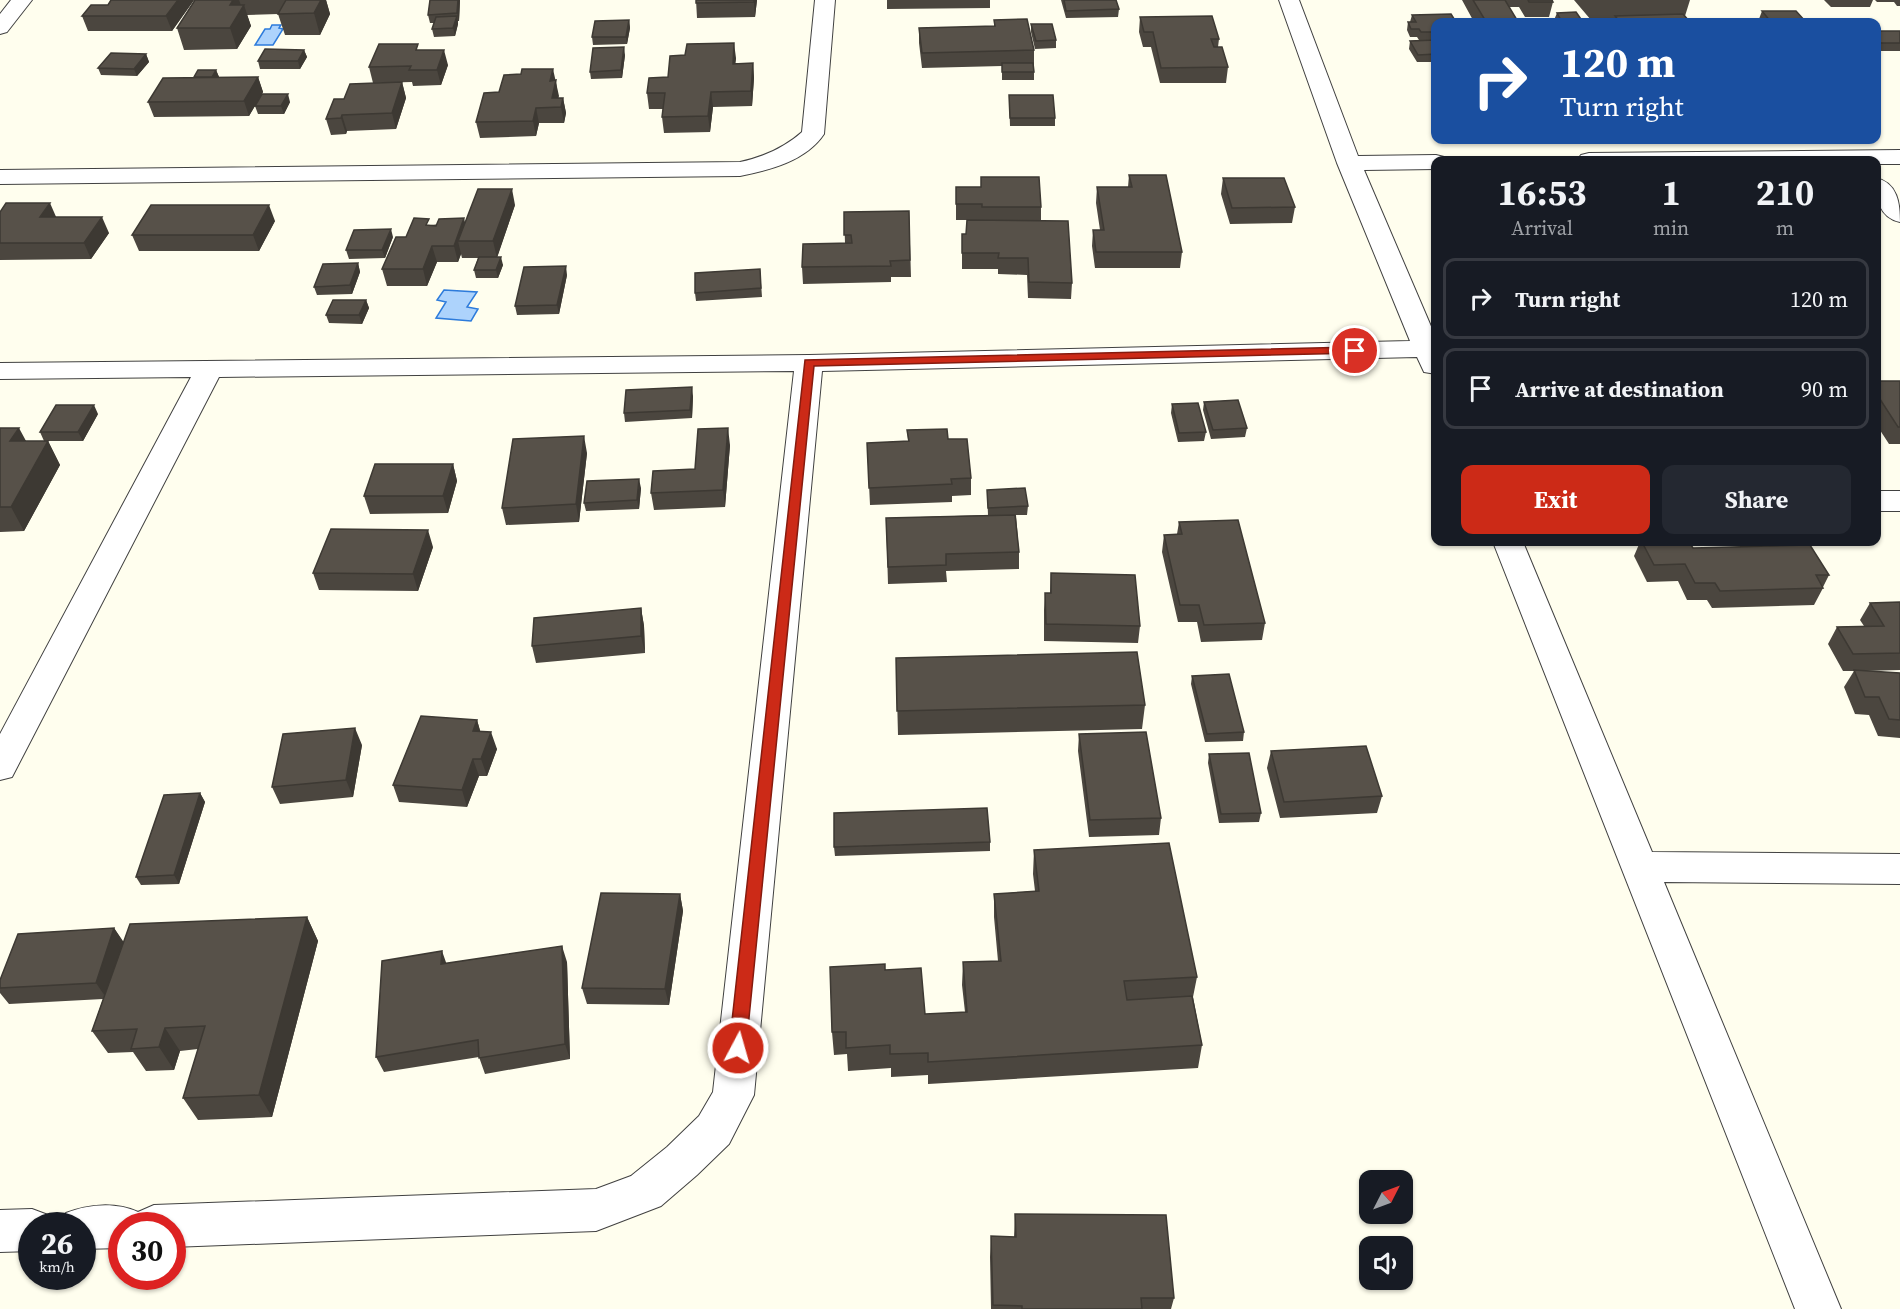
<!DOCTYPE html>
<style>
:root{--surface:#171b24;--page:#242831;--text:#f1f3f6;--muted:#9ea1a6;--line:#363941;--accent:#cc2a17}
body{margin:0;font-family:"Source Serif 4",serif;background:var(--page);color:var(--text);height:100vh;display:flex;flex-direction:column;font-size:22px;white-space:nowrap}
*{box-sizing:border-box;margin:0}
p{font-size:20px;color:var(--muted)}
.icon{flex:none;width:33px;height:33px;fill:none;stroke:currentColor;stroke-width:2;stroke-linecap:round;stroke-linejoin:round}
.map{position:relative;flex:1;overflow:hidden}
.drawer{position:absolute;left:1431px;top:156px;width:450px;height:390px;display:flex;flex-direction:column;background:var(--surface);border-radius:12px;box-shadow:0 2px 4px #0004}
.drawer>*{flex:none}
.top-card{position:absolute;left:1431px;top:18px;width:450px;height:126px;border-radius:12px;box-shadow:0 2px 4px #0004;background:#1a4fa0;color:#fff;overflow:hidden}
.needle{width:39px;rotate:48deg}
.fabs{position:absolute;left:1359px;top:1170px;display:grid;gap:12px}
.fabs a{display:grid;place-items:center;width:54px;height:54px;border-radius:12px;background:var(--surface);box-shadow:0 2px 4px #0004;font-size:30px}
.speed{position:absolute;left:18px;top:1212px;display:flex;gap:12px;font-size:30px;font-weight:700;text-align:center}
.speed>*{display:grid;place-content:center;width:78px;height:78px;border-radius:50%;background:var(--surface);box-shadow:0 2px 4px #0004;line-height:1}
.speed small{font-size:15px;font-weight:400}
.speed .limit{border:9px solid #d22;background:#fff;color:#111}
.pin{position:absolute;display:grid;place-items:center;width:51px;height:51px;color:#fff;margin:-26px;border:3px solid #fff;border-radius:50%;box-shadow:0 2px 6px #0007}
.me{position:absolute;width:66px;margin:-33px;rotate:6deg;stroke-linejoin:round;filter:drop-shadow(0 0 4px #0008)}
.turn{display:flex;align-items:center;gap:21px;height:126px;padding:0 30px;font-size:27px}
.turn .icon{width:78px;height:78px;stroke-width:2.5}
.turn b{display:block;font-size:42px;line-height:51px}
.eta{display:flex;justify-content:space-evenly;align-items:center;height:102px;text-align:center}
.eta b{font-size:36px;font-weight:700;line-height:42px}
.action{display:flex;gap:12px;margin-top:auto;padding:12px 30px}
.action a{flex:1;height:69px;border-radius:12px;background:var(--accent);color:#fff;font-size:24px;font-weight:700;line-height:69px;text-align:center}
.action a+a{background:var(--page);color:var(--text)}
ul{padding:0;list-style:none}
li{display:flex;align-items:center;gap:18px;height:81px;margin:0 12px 9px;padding:0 18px;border:3px solid var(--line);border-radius:12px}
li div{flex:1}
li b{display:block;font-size:22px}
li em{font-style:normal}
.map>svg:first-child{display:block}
.water{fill:#add3fc;stroke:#2d7bdb;stroke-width:1.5}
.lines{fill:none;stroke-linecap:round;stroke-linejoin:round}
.minor-casing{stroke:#414141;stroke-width:2}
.minor{fill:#fff;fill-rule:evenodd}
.wall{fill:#4b463f}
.shaded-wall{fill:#3d3933}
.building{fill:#575149;stroke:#3d3933;stroke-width:1.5}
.route{fill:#cc2a17;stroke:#851b0f;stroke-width:1.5}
</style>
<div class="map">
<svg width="1900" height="1309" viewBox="0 0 1900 1309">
<rect width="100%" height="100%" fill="#fffeee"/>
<path class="water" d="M272 25H281L279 28 283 29 273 45H255L265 29H270Z
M444 290 477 292 467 307 478 309 471 321 436 318 446 302 437 300Z"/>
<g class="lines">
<defs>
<path id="minor" d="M11 0H32L7 32 0 34V14Z
M815 0H835L824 134C806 161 770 170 740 176L0 184V170L740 162C763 157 784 148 802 132Z
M1279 0H1299L1358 156 1436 155 1444 157 1447 160H1436V169L1364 170 1436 338V374L1424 372 1417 357 822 371 754 1095 729 1144 697 1175 661 1206 596 1231 172 1247V1226H122V1248L82 1249V1226H61L66 1213C89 1204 116 1202 138 1212L154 1205 596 1189 631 1176 667 1147 699 1116 713 1092 794 371 219 377 12 777 0 780V734L191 377 0 379V363L809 355 1410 341 1337 163Z
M1900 150V164H1876V160H1577L1581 155 1589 153Z
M1876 178C1898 183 1900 204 1900 222 1878 217 1876 197 1876 178Z
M1876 491H1900V511H1876Z
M1493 542H1523L1652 852 1900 854V884L1664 882 1841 1309H1795Z
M32 1209 48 1215 52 1226H32V1251L0 1252V1210Z"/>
</defs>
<use href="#minor" class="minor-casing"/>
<use href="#minor" class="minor"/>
</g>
<path class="wall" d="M111 0H194L172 31H88L82 16 108 5Z
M195 0H326L330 14 320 35H285L278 14 247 15 251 26 237 49 184 50 177 28Z
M430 0H460L459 21H458V24L455 36 434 37 432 29 434 23H430L428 15Z
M696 0H757L755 17 697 18Z
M887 0H990V8L887 9Z
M1061 0H1116L1119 9 1118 17 1066 18Z
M1462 0H1552L1553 2 1549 17H1525L1519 7H1509L1517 20 1516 22H1474Z
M1574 0H1690L1685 16 1690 22H1613L1614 19 1591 20Z
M1824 0H1873L1870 7H1831Z
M1875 0H1900V6H1897L1894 2H1877Z
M1762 11 1806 22H1762L1759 19Z
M1557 13 1583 22H1556L1554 20Z
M1412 15 1436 22V40H1419L1417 37H1410L1407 30 1408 22H1410Z
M1140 17 1219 39 1218 47 1228 67 1226 83H1160L1151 47H1143L1139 32Z
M629 20 630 28 627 44 593 45 592 37Z
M994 20 1034 50V80H1002V66L922 68 919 43V28L994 26Z
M1031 24 1056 40V48L1035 49 1031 32Z
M1876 31H1900V51H1876Z
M1436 40V62H1417L1409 49 1410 41Z
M304 50 307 57 300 69H260L258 61Z
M420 50 448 65 441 85 413 86 412 82 373 83 369 67Z
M146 54 149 62 137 76 101 75 98 68Z
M625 55 622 78 591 79 590 72Z
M736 58 735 63H753L754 78 752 106 713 107 710 132 664 133 662 117 663 109H649L647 93 668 77Z
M216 70 219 77H258L263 92 256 105 290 102 284 114H258L255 106 249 116 154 117 148 102 194 77Z
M556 80 558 98H563L566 113 564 123H539L536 136 480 138 476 122 499 92Z
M402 82 406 98 396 129 347 131 346 134 331 135 326 119 344 99Z
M1009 95 1055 118V126H1010Z
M1129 175 1182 252 1180 268H1095L1092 246 1093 230H1100L1096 203 1097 187H1128Z
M1223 178 1295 207 1292 223 1230 224 1221 194Z
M956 187 1041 207V221L1072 283 1071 299 1028 298 1027 275 998 274V269H962V234H966L982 220H956Z
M515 205 497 257 503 265 498 278H476L474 270 478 258H462L461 254 458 262H437L427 286H387L382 269 406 237 430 225 465 222Z
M909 211 911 277H891V282L803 284 802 267 845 243 844 212Z
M0 212 56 217 109 233 91 259 0 260Z
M275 221 259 251H139L132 235Z
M393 237 385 258 349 259 346 250Z
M358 263 360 272 352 294 317 295 314 287Z
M760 269 762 297 696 301 695 293Z
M567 275 559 314 517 315 515 306Z
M366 300 369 308 362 324 329 323 326 315Z
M1876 381H1900V444H1889L1876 424Z
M693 396 692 418 625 422 624 413Z
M1204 402 1247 428 1245 437 1211 439 1203 410Z
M1172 404 1206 432 1204 441 1178 442 1171 413Z
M98 414 83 441H48L60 465 24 531 0 532V428L26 441H44L40 432Z
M907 430 948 439 971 478V495L952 496V502L870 505 867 443 908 441Z
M730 445 725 507 654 510 651 493 695 469Z
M587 453 579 522 506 525 502 508Z
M453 464 457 481 448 513 370 514 364 496Z
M641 488 639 509 586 511 584 503Z
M987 490 1028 506 1027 515H1016L1019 552V569L946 571 947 582 888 584 886 518 988 515Z
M1179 522 1265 623 1262 640 1201 642 1197 622H1178L1162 552 1164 535 1177 534Z
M1640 542H1689L1693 548 1829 575 1823 587V588L1814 605 1712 608 1707 600H1687L1678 581 1647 582 1634 556Z
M433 547 418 591 319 590 313 573Z
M1051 573 1140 626 1138 643 1044 641V610L1045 593H1050Z
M1900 602V670L1863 671 1900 673V738L1878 736 1869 715 1855 714 1844 687 1854 671H1843L1828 644 1837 627 1864 626 1860 620 1870 603Z
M641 608 644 626 645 653 536 663 532 646Z
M896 658 1145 705 1142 729 898 735Z
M1192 676 1244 732 1243 741 1205 742 1191 684Z
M477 720 480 731 497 749 487 776H479L467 807 399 802 393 785Z
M1079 734 1161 818 1159 835 1089 837 1078 751Z
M362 745 353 797 280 804 272 787Z
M1271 751 1382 796 1377 813 1280 818 1267 768Z
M1209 754 1261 813 1259 822 1219 823 1208 763Z
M200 793 205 802 179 884 141 885 136 877Z
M990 842V851L835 856 834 847Z
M1034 850 1197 977 1193 997 1202 1045 1198 1068 928 1084V1075L891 1077V1068L848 1071 847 1054 834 1055 832 1032 885 970 925 1014 965 1012 962 985 963 962 998 961 994 917V894L1035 891 1033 874Z
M680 894 683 911 669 1005 587 1004 582 988Z
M307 917 318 941 272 1117 198 1120 183 1098 198 1049 180 1051 174 1070 146 1071 133 1052 108 1053 92 1031 103 999 9 1004 0 993V980L114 928 123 942Z
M567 962 570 1059 485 1074 479 1057 384 1072 376 1057 446 963Z
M1015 1214 1174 1298 1171 1309H991L990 1257 991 1236 1014 1237Z"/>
<path class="shaded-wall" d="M178 0H194L172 31 166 16Z
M233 0H239L242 8 244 5 251 26 237 49 230 28V5Z
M314 0H326L330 14 320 35 314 13Z
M458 0H460L459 21 457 13Z
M754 0H757L755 17 754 2Z
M457 16 458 24 455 36 453 28Z
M629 20 630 28 627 44 626 37Z
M734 43 736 58 734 79 733 64Z
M624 47 625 55 622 78 621 70Z
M304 50 307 57 300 69 298 61Z
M444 50 448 65 441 85 437 70Z
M146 54 149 62 137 76 134 69Z
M753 63 754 78 752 106 751 91Z
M553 69 559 96 556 107H554L550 81Z
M216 70 219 77H212Z
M258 77 263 92 249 116 244 101Z
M402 82 406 98 396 129 392 113Z
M711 92 713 107 710 132 708 116Z
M288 94 290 102 284 114 281 106Z
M563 98 566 113 564 123 561 107Z
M536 108 539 123 536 136 533 121Z
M342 115 347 131 346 134 341 118Z
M512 189 515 205 497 258 493 241Z
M50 203 57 219 40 217Z
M269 205 275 221 259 251 253 235Z
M102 217 109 233 91 259 84 243Z
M464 218 468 235 458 241 461 254 458 262 454 246Z
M391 229 393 237 385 258 382 250Z
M432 246 437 262 427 286 423 269Z
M501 257 503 265 498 278 496 270Z
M358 263 360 272 352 294 350 285Z
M566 266 567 275 559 314 557 305Z
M366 300 369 308 362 324 359 315Z
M692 387 693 396 692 418 690 410Z
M94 405 98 414 83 441 78 432Z
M19 428 32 452 10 441Z
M728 428 730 445 725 507 723 490Z
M584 436 587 453 579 522 576 504Z
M48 441 60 465 24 531 11 507Z
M453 464 457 481 448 513 443 496Z
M639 479 641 488 639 509 637 500Z
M428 530 433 547 418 591 413 574Z
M641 608 644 626 645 653 641 636Z
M477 720 482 737 473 731Z
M355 728 362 745 353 797 346 780Z
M491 732 497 749 487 776 481 759Z
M473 759 479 776 467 807 462 790Z
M200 793 205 802 179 884 174 875Z
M680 894 683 911 669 1005 665 989Z
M307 917 318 941 272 1117 259 1095Z
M114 928 125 944 107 999 96 983Z
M562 946 567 962 570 1059 565 1044Z
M442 951 448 968 441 964Z
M165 1028 180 1051 174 1070 159 1047Z"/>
<path class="building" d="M111 0H178L166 16H82L91 5H108Z
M195 0H233L230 5H244L230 28H177Z
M286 0H321L314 13 278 14Z
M430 0H458L457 13 428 15Z
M696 0H754V2L696 3Z
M1064 0H1116L1119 9 1066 11Z
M1473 0H1505L1517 20H1485Z
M1528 0H1552L1553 2H1529Z
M1762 11H1796L1806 22H1771Z
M1576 12 1583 22H1562L1557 13Z
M1451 14 1456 22H1436V32H1421L1419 29H1411L1408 22H1416L1412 15Z
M1683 14 1690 22H1620L1615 16Z
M457 16 453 28 432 29 436 17Z
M1212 16 1219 39H1211L1214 47H1222L1228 67 1161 68 1153 32H1144L1140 17Z
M1027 19 1034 50 922 53 919 28 995 26 994 20Z
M629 20 626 37H592L595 21Z
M1031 24H1052L1056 40 1036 41Z
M1876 31H1900V43H1877Z
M1436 40V54L1418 55 1410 41Z
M734 43 733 64 753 63 751 91 711 92 708 116 662 117 665 93H647L649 78 668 77 670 56 685 55 687 44Z
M379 44H418L416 50H444L437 70H409L411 66 369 67Z
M624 47 621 70 590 72 593 48Z
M265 49 304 50 298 61H258Z
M111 53 146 54 134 69 98 68Z
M1002 63H1033L1034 72H1002Z
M522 69H553L550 81 556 80 552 98H563L561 107 536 108 533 121 476 122 484 93 499 92 504 75 521 74Z
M198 70H216L212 77H194Z
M258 77 244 101 148 102 163 78Z
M402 82 392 113 342 115 341 118 326 119 334 99H344L350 84Z
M262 94H288L281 106H255Z
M1009 95H1053L1055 118H1010Z
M1129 175H1166L1182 252H1096L1093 230H1104L1097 187H1132Z
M981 177H1039L1041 207H982V204H956V187H981Z
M1223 178H1284L1295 207 1232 208Z
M478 189H512L493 241H458Z
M6 203H50L40 217H102L84 243H0V212Z
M151 205H269L253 235H132Z
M909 211 910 260 890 261 891 266 802 267 803 244 852 243 851 235H844V212Z
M414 218 429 219 426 225 436 226 439 219 464 218 454 246H432L423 269H382L396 237H406Z
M967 220 1068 221 1072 283 1029 282 1028 258H998L999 253H962V234H966Z
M391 229 382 250H346L354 230Z
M479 257H501L496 270H474Z
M358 263 350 285 314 287 323 264Z
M566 266 557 305 515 306 524 267Z
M760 269 761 288 695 293V273Z
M333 300H366L359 315H326Z
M1876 381H1900V427H1898L1876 393Z
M692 387 690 410 624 413 626 390Z
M1238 400 1247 428 1213 430 1204 402Z
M1198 403 1206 432 1179 433 1172 404Z
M56 405H94L78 432H40Z
M0 428H19L10 441H48L11 507H0Z
M728 428 723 490 651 493 653 471 695 469 698 429Z
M947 429 948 439H967L971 478 951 479 952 484 869 488 867 443 909 441 907 430Z
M584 436 576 504 502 508 513 439Z
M375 464H453L443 496H364Z
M639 479 637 500 584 503 587 481Z
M1025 488 1028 506 988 508 987 490Z
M1015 515 1019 552 946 554V565L888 567 886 518Z
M1238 520 1265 623 1204 625 1199 605H1180L1164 535 1182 534 1179 522Z
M331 529 428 530 413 574 313 573Z
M1642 542H1689L1693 548 1810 545 1829 575H1816L1823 588 1720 591 1715 583H1695L1685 564 1654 565Z
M1051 573 1135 575 1140 626 1046 624 1045 593H1051Z
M1900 602V653L1853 654 1837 627 1884 626 1870 603Z
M641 608V636L532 646 534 618Z
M1137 652 1145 705 897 711 896 658Z
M1854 670 1900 673V720L1889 719 1879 697H1865Z
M1229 674 1244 732 1207 734 1192 676Z
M421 716 477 720 473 731 491 732 481 759H473L462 790 393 785Z
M355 728 346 780 272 787 283 734Z
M1146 732 1161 818 1090 820 1079 734Z
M1366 746 1382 796 1284 802 1271 751Z
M1249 753 1261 813 1221 814 1209 754Z
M200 793 174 875 136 877 164 795Z
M987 808 990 842 834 847V813Z
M1169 843 1197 977 1124 981 1127 1000 1192 996 1202 1045 928 1062V1053L890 1054V1045L846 1048V1032H832L830 967 885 964V970L921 968 925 1014 967 1012 963 962 1001 961 994 894 1039 891 1034 850Z
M601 893 680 894 665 989 582 988Z
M307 917 259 1095 183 1098 205 1026 165 1028 159 1047 131 1049 137 1029 92 1031 130 924Z
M114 928 96 983 0 988V980L18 934Z
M562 946 565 1044 479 1058 478 1040 376 1057 382 961 442 951 441 964Z
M1015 1214 1166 1215 1174 1298H1141L1142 1309H1022V1306L993 1305 991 1236 1016 1237Z"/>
<path class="route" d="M1355 347 1361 351 1359 353 814 366 746 1048 744 1053 738 1056 732 1053 729 1048 805 360Z"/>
</svg>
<div class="fabs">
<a><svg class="needle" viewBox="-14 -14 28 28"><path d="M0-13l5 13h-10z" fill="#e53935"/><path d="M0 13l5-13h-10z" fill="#9ea1a6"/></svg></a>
<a><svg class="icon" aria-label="sound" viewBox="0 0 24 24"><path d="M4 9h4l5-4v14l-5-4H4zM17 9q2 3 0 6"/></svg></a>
</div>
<div class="speed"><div>26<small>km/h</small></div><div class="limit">30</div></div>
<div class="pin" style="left:1355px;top:351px;background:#d93025"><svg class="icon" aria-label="arrive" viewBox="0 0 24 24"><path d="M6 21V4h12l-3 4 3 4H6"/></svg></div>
<svg class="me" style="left:738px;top:1048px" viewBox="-20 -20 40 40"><circle r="17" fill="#cc2a17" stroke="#fff" stroke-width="3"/><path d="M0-11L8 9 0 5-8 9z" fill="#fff"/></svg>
<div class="top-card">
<div class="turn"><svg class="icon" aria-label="right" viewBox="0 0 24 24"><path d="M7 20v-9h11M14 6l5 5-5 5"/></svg><div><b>120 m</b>Turn right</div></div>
</div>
<section class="drawer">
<div class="eta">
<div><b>16:53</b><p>Arrival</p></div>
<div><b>1</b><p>min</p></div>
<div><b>210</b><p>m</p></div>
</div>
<ul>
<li><svg class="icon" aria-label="right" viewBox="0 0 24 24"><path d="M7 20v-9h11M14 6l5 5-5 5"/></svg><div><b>Turn right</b></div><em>120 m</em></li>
<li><svg class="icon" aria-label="arrive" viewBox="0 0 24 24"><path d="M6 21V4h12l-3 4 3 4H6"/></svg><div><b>Arrive at destination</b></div><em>90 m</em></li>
</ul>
<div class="action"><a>Exit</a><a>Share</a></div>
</section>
</div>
